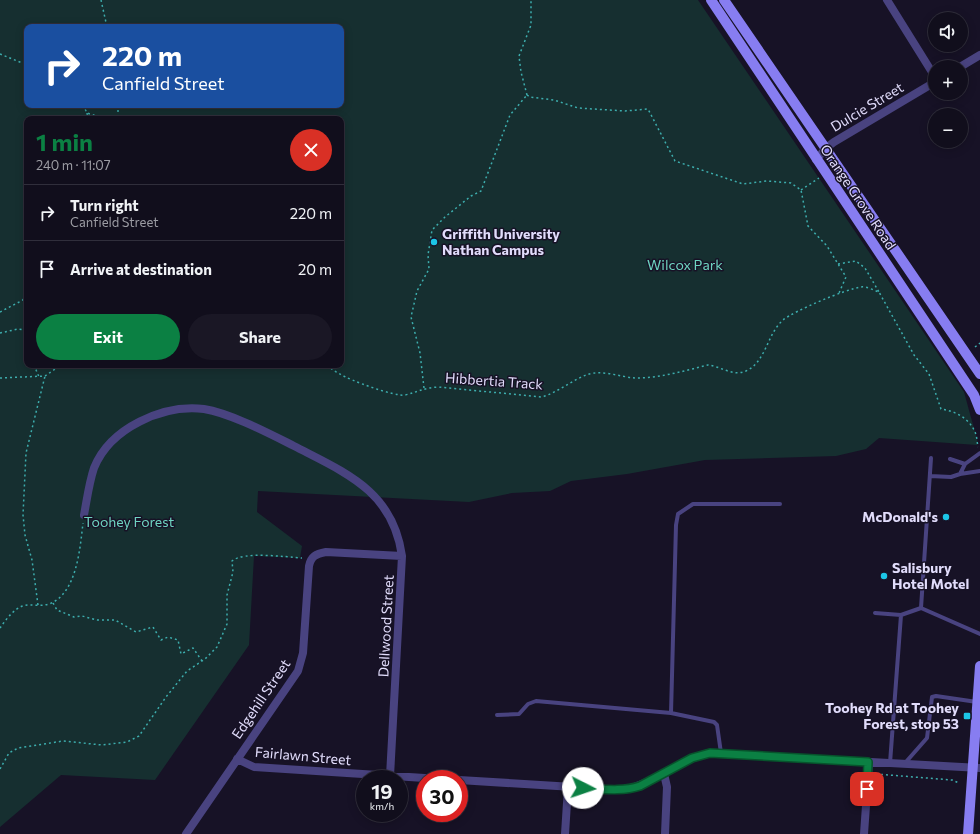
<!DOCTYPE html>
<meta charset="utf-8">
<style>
:root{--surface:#110e1c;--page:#1a1725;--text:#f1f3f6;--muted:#9c9ca3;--line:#302e3b;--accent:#0b8043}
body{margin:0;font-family:Commissioner,sans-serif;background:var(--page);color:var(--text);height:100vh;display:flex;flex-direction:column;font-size:15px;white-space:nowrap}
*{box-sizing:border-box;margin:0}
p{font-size:13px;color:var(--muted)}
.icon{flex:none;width:22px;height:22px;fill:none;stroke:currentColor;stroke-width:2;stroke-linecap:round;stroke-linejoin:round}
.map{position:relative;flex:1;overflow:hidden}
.side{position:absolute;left:24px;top:116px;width:320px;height:252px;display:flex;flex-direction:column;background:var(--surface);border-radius:8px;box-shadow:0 2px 10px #0003,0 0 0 1px var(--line)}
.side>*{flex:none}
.top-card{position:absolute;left:24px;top:24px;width:320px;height:84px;border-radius:8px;box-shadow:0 2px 10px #0003,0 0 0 1px var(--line);background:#1a4fa0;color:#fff;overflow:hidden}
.fabs{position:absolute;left:928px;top:12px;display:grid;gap:8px}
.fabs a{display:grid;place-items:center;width:40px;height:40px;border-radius:50%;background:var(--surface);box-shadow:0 2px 10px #0003,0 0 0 1px var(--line);font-size:20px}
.speed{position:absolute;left:356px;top:770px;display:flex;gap:8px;font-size:20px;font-weight:700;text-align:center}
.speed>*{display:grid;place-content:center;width:52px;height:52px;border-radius:50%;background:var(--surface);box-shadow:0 2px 10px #0003,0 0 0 1px var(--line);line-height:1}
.speed small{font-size:10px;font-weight:400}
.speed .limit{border:6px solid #d22;background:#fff;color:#111}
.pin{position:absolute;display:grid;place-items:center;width:34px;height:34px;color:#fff;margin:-17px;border-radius:8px;box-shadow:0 2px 6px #0006}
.me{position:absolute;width:44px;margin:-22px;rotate:94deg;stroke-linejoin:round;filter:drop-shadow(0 0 3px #0008)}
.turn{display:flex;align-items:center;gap:14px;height:84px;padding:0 12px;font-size:18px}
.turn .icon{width:52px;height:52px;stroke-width:2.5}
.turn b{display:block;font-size:28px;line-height:34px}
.round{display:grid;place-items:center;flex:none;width:42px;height:42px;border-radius:21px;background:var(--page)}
.summary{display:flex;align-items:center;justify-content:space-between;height:68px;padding:0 12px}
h1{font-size:24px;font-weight:700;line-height:30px;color:var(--accent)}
.button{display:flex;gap:8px;margin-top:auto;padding:8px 12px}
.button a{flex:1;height:46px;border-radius:24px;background:var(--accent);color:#fff;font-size:16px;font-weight:700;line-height:46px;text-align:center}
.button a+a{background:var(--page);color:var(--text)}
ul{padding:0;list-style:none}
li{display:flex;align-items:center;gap:12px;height:56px;padding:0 12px;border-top:1px solid var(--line)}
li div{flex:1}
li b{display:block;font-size:15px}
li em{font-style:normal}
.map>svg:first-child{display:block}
.green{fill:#162f30;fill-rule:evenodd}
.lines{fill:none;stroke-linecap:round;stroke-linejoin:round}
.path{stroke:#3dadad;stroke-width:1.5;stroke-dasharray:2 3;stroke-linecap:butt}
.lane{stroke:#494380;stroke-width:4}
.street{stroke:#494380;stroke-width:8}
.secondary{stroke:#877df1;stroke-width:10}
.route-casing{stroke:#07532c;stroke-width:10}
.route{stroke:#0b8043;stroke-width:7}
.poi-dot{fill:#1cc6e7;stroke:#171226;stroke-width:1.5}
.labels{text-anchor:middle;stroke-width:3;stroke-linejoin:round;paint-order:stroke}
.street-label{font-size:14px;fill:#e1dcfb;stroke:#171226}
.poi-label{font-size:14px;font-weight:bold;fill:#e1dcfb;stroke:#171226;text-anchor:start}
.park-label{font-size:14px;fill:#6ed4c1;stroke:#171226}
</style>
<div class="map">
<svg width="980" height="834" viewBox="0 0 980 834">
<rect width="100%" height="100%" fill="#171226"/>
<path class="green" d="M0 0H698L964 392 978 443 977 445 879 438 866 449 836 456 705 460 627 474 571 481 550 491 512 493 469 502 258 491 257 512 302 546 300 558 254 556 249 645 155 780 61 775 0 827ZM27 27H341V105H27ZM27 119H341V365H27Z"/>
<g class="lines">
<path class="path" d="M101 0 107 27
M0 54 27 65
M527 95 530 97 554 100 578 108 625 111 648 109 675 161 743 184 767 181 791 183 801 190 808 226 827 246 846 277 839 293
M527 95 521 72 519 56 531 25V0
M83 105 87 113 106 119
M118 105V119
M87 113 88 119
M801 190 819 178
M838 264 856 261 865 268 879 292
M0 312 23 300 27 290
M0 333 18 329 27 330
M975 347 980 343
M34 365 39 377
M327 365C331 368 335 372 340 374 349 380 395 397 405 395 418 392 423 388 438 387L542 397C558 392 571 381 586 375 601 369 620 377 635 378 660 378 684 371 708 365 720 366 733 377 746 371 766 362 767 334 783 320 794 311 846 289 861 287 866 286 873 290 879 292L914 355 929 374 941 409C955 411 969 418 975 432 977 436 977 442 978 447
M0 378 45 376 61 365
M424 388 420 353 411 317 417 291 429 269 428 255 432 230 445 217 471 196 481 191 510 115 527 95
M53 603 57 610 74 617 82 616 97 620H115L136 632 153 627 161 640 168 637 178 640 181 654 193 648 202 661
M38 605 32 560 25 535 23 515 26 453 45 376
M0 628C7 618 17 604 30 605 36 605 43 606 49 604 77 594 80 548 83 523
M0 769 9 753 18 748 63 741 102 745 127 742 139 736 166 697 187 671 205 659 217 647 227 624V595L233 572 232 561C243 551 286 557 302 558
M876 774 952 780 959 783"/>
<path class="lane" d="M950 459 965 464
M960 474 965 464 980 453
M930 476 951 477 960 474 980 471
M921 608 980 634
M875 613 901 615
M497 715 519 714 528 704 536 701 671 713
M721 753 717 725 714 722 671 713 676 525 678 514 693 504H780
M890 763 901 615 921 608 931 458
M905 763 927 738 932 697 936 696 977 702"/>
<path class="street" d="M887 0 935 77
M960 67 980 55
M816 160 826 148 834 142 935 82
M84 515C87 499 89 483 94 468 110 428 163 404 204 409 230 413 270 434 294 446 346 473 393 491 402 556L390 776
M237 759 254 767 440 779
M664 774 667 787 665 834
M459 780 622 790C654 785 678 759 710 753L980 768
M186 834 298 671 303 653 309 566C311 556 316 554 326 552L402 556
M565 834 568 787
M864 834 869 763"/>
<path class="secondary" d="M711 0 974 395 980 410
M724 0 980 374
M968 834 980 666"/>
</g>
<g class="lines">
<defs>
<path id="route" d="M583 788C603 789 621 792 640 786L692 758 710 753 868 762 867 789"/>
</defs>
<use href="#route" class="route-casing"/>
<use href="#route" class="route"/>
</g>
<g class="poi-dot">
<circle cx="434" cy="242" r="4"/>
<circle cx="946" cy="517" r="4"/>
<circle cx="884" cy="576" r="4"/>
<rect x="963" y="712" width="8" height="8" rx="2"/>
</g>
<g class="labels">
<g class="street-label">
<text transform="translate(867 107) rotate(-31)" y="5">Dulcie Street</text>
<text transform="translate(858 197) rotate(56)" y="5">Orange Grove Road</text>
<text transform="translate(494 381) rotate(4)" y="5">Hibbertia Track</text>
<text transform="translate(386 626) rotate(-87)" y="5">Dellwood Street</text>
<text transform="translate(261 699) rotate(-56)" y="5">Edgehill Street</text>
<text transform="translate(303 756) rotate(5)" y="5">Fairlawn Street</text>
</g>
<g class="poi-label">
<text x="442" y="239">Griffith University<tspan x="442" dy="16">Nathan Campus</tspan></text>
<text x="938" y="522" text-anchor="end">McDonald's</text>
<text x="892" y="573">Salisbury<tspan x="892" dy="16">Hotel Motel</tspan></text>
<text x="959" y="713" text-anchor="end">Toohey Rd at Toohey<tspan x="959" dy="16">Forest, stop 53</tspan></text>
</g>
<g class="park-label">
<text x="685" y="270">Wilcox Park</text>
<text x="129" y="527">Toohey Forest</text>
</g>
</g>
</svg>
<div class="fabs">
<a><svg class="icon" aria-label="sound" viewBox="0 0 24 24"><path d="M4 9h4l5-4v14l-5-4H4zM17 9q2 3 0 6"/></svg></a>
<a>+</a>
<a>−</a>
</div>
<div class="speed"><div>19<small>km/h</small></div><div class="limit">30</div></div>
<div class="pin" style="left:867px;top:789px;background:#d93025"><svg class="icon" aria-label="arrive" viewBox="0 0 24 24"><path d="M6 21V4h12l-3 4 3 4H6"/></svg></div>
<svg class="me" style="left:583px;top:788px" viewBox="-20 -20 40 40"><circle r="19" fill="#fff"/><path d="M0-13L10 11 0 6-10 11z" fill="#0b8043"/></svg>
<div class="top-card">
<div class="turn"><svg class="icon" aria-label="right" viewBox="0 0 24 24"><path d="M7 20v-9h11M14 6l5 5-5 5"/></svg><div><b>220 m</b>Canfield Street</div></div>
</div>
<section class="side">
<div class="summary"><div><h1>1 min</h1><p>240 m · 11:07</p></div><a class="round" style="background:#d93025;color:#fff"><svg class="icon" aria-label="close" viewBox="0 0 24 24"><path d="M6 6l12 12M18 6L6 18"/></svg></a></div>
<ul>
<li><svg class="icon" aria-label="right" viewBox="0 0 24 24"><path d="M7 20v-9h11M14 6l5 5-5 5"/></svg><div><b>Turn right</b><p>Canfield Street</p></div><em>220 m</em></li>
<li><svg class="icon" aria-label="arrive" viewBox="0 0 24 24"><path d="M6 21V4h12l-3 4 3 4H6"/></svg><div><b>Arrive at destination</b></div><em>20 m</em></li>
</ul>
<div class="button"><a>Exit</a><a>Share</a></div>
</section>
</div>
